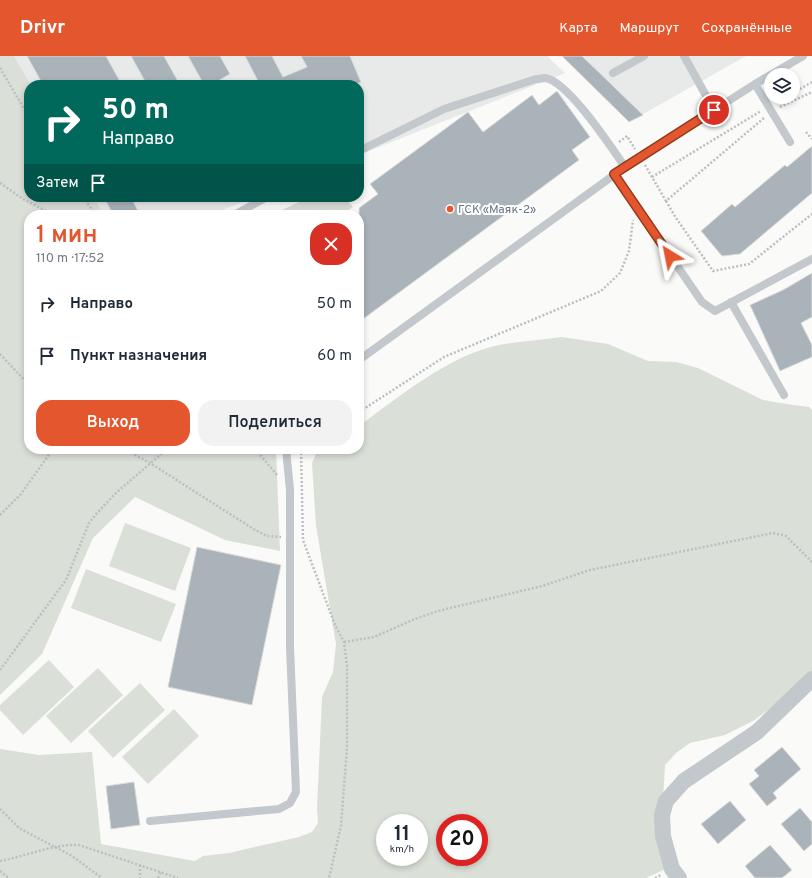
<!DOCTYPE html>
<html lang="ru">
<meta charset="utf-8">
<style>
:root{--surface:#fff;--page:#f2f2f3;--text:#1f2937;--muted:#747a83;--accent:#e4572e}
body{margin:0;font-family:Overpass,sans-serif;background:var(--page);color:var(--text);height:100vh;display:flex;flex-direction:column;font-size:15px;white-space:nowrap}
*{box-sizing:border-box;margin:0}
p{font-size:13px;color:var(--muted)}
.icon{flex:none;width:22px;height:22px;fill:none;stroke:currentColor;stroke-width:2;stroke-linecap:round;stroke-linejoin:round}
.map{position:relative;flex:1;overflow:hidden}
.drawer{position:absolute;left:24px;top:154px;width:340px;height:244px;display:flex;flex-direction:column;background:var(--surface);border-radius:16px;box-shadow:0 2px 6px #0003}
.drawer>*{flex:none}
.guide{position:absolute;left:24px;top:24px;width:340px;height:122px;border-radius:16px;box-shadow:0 2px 6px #0003;background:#00695c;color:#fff;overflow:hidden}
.tools{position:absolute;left:764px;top:12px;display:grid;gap:8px}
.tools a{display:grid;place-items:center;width:36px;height:36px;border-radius:50%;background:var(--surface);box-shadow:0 2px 6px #0003;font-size:20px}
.speed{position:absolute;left:376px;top:758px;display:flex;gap:8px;font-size:20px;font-weight:700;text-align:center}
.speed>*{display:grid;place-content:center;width:52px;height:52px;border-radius:50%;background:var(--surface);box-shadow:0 2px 6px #0003;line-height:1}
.speed small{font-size:10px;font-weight:400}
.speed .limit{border:6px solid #d22;background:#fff;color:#111}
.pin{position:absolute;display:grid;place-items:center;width:34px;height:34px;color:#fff;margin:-17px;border:2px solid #fff;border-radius:50%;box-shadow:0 1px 4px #0007}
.me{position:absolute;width:44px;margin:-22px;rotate:325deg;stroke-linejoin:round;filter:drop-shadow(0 0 3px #0008)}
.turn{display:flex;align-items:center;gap:14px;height:84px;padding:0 12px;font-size:18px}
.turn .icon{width:52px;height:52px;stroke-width:2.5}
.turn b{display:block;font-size:28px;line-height:34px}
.then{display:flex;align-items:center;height:38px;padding:0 12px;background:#0003;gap:8px;font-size:15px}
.round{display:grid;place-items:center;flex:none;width:42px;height:42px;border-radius:16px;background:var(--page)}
.overview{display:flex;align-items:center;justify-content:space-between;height:68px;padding:0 12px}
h1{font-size:24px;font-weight:600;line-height:30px;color:var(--accent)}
.button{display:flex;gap:8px;margin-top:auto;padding:8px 12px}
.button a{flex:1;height:46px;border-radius:16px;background:var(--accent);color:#fff;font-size:16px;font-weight:600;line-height:46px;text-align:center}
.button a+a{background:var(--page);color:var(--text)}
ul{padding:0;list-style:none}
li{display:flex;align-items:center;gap:12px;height:52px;padding:0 12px}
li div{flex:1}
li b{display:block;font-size:15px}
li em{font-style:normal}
header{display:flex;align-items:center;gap:24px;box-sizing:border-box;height:56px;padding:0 20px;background:var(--accent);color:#fff}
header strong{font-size:19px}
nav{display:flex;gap:22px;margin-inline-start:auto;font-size:14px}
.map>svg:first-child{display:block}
.built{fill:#e8e9e9}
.green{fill:#dadfd7;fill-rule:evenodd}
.building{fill:#aab3b9;stroke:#dcdcda}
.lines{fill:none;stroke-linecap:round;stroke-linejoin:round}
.path{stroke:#bbbfc2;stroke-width:2.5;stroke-dasharray:2 2;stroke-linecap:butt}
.lane{stroke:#c3c8cc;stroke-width:8}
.street{stroke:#c3c8cc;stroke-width:16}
.route-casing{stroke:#94391e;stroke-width:10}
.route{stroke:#e4572e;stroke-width:7}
.poi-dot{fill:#e4572e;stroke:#fff;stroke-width:1.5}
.labels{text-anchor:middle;stroke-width:4;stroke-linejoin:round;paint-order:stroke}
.poi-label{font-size:12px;fill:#657683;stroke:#fff;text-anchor:start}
</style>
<header>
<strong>Drivr</strong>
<nav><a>Карта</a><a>Маршрут</a><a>Сохранённые</a></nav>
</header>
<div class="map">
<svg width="812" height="822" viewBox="0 0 812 822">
<rect width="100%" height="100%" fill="#fafaf8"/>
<path class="built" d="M14 0H547L565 17 359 99V29H31Z
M562 0H746L629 66Z
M94 141H255L210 159H104Z"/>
<path class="green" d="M0 0H14L31 29H29V141H94L104 159H29V393H276L280 495 225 484 135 441 93 482 42 598 0 639Z
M310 141H344L353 151 341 159H280V155Z
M562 281 608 288 648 305 676 306 698 312 763 344 786 348 809 351 812 354V622L753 665 725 679 690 687 676 697 665 709 662 759 670 811 646 822H0V693L39 699 92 696 101 788 195 805 203 800 229 797 299 781 312 776 318 767 317 753 322 641 333 616 336 588 316 470 312 407 318 393H359V370C399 341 449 299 499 289 520 285 541 284 562 281ZM385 767H419V801H385ZM445 767H479V801H445Z
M125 467 191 492 175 535 109 510Z
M86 513 176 548 161 586 71 552Z
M49 604 74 631 23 679 0 654V649Z
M98 612 123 639 71 687 46 660Z
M140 627 165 654 113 702 88 675Z
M174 653 199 680 148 728 122 701Z"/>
<path class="building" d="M27 0H106L122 29H43Z
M131 0H164L180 29H147Z
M188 0H220L230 18 211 29H204Z
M245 0H272L283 21 307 11 301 0H350L361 26 354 29H260Z
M562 0H582L643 59 629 66Z
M557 35 590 81 572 94 579 104 359 266V152L378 138 370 128 468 56 483 76 532 39 539 49Z
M812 90V137L740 198 722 200 701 175 732 148 735 151 785 109 787 111Z
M104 141H131L138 155 130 159H113Z
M812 217V261L801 267 812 289V301L780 315 750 249 783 234Z
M197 491 281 509 252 649 168 631Z
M782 691 801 713 773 737 777 742 767 750 749 728 759 720 754 714Z
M134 726 140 769 111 773 106 730Z
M730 745 746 764 718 788 701 768Z
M800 752 812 766V788L804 795 781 768Z
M770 789 792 814 782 822H755L745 810Z"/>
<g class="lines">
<path class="path" d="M0 12 29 61
M793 37 812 26
M778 46 786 41
M780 51 812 36
M806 76 812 83
M619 86 627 80 635 93
M645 109 666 145 764 62
M652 121 761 55
M0 127 23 143 54 159
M83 141 96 159
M666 145 676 162 713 215 749 208 812 158
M0 298 29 329
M359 356 444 301 601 235 620 217 629 195 633 164
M124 393 150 407 255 474 267 480 281 481
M255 393 278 420
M301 393 303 484 335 569 344 586 347 610V692L341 770 329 822
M0 459 21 438 53 393
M344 586 374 581 415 563 438 555 542 530 590 514 773 477 786 480 812 506
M0 614 66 524 89 467 96 458 117 436 167 393
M0 753 19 772 72 800 102 822
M0 805C27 800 52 788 79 789L178 822
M140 809V822
M0 815 9 822
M158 822 161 815
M655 822 661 819"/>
<path class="lane" d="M684 0 714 54
M613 17 644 0
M755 28 790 86
M359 95 444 53 536 23C539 23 543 22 545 22 568 25 611 91 625 111
M614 118 702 246 715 255 812 203
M234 159 267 141
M731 246 784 339
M359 304 625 111 755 28 803 0
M150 765 279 753 290 747 296 736 290 591V434L286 393"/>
<path class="street" d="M679 822 672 813 663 780 662 759 666 745 684 725 757 676 812 623"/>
</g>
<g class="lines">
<defs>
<path id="route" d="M670 200 614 118 714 54"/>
</defs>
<use href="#route" class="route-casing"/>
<use href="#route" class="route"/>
</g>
<circle class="poi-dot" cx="450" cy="153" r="4"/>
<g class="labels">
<g class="poi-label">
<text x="458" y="157">ГСК «Маяк-2»</text>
</g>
</g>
</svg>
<div class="tools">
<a><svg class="icon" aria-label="layers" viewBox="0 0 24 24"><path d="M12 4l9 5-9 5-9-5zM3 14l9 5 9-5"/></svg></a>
</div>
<div class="speed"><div>11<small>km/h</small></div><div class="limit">20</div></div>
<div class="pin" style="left:714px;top:54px;background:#d93025"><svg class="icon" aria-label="arrive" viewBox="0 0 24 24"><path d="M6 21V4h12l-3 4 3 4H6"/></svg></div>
<svg class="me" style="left:670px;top:200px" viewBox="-20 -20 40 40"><path d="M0-17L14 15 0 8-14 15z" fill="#e4572e" stroke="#fff" stroke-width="4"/></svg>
<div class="guide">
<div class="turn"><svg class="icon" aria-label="right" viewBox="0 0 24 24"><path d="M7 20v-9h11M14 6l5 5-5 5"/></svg><div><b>50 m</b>Направо</div></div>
<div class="then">Затем<svg class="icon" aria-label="arrive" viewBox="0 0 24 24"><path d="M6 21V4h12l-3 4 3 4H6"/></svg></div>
</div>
<section class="drawer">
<div class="overview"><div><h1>1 мин</h1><p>110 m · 17:52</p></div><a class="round" style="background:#d93025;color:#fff"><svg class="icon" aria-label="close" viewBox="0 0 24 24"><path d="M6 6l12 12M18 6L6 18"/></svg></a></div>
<ul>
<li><svg class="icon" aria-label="right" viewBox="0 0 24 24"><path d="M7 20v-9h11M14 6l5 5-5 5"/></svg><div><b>Направо</b></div><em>50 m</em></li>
<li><svg class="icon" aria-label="arrive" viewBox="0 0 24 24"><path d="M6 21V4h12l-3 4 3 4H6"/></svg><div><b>Пункт назначения</b></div><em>60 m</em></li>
</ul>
<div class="button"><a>Выход</a><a>Поделиться</a></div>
</section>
</div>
